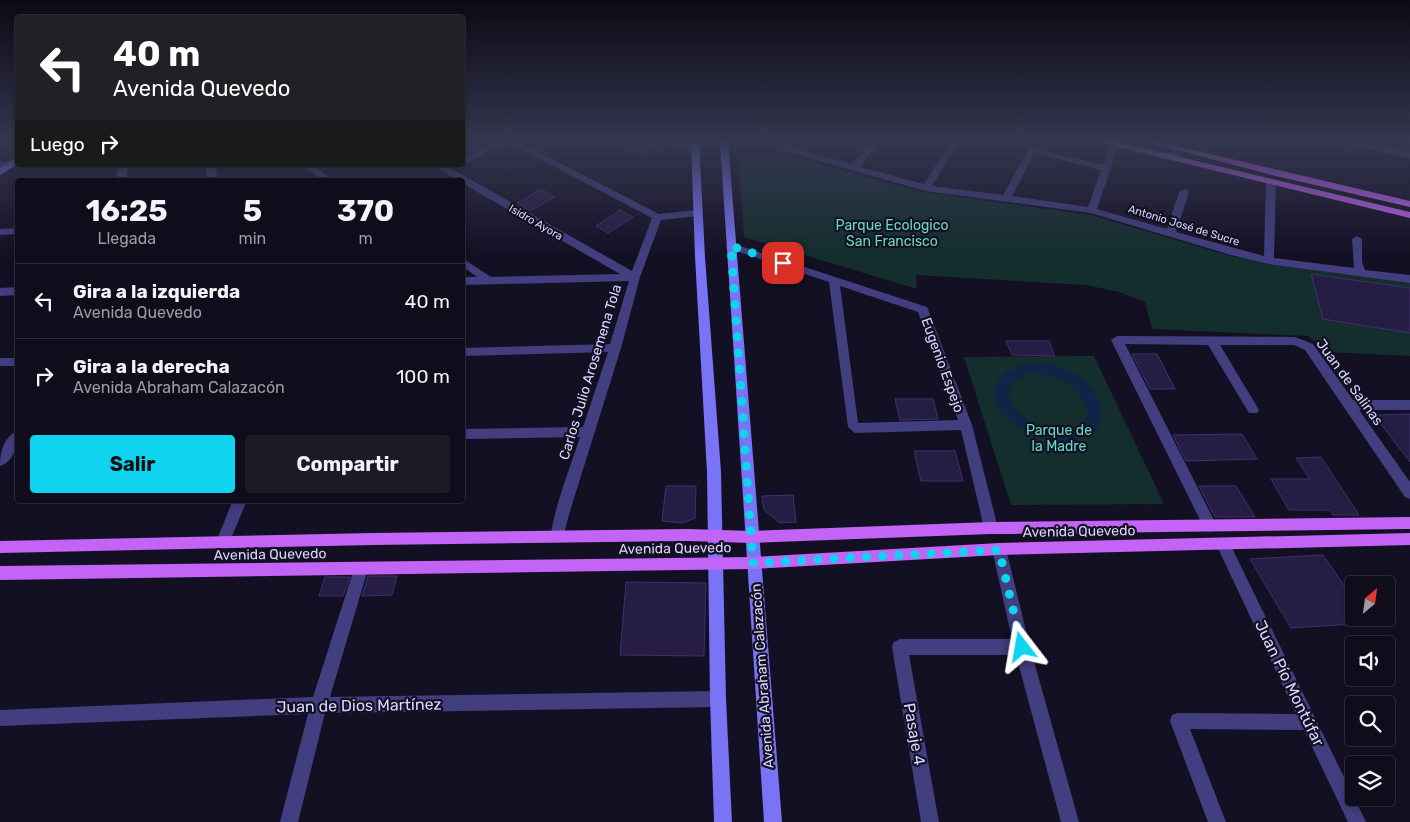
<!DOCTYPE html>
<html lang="es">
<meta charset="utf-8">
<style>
:root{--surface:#0f0c1b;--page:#1d1a28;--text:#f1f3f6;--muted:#9b9ba3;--line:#2f2c3a;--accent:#0fd3ef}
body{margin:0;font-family:Rubik,sans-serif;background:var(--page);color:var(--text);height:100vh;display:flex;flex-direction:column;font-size:19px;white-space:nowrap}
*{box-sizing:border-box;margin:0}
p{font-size:16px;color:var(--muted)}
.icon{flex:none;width:28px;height:28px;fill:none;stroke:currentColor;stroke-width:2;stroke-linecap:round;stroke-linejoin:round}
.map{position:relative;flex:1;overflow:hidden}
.sheet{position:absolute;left:15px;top:178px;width:450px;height:325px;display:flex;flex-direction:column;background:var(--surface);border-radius:5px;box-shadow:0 2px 8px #0003,0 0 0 1px var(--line)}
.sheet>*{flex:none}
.banner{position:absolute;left:15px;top:15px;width:450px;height:152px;border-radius:5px;box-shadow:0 2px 8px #0003,0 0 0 1px var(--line);background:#202124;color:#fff;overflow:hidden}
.needle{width:32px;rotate:29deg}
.buttons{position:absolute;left:1345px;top:576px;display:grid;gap:10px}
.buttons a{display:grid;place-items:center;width:50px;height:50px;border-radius:5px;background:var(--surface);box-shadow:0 2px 8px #0003,0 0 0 1px var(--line);font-size:25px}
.pin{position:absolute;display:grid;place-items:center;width:42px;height:42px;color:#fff;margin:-21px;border-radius:10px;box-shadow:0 2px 8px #0006}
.me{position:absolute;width:55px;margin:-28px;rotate:346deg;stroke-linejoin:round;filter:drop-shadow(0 0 4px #0008)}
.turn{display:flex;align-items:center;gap:18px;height:105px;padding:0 15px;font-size:22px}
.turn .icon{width:65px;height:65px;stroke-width:2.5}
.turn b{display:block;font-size:35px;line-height:42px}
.then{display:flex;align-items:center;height:48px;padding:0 15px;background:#0003;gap:10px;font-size:19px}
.eta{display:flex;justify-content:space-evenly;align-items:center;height:85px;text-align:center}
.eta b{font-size:30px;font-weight:700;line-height:35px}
.action{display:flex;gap:10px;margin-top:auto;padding:10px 15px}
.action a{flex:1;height:58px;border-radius:5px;background:var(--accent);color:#111;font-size:20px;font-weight:700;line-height:58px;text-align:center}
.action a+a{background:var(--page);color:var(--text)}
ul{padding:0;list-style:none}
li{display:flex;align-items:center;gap:15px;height:75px;padding:0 15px;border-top:1px solid var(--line)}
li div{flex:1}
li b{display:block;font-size:19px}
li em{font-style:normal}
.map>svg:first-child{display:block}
.green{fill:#132e2d}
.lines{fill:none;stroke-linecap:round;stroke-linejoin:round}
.canal{fill:#112447;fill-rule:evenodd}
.building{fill:#261d44;stroke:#3f316e}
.minor{fill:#423e80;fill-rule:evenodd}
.tertiary{fill:#423e80;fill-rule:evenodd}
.secondary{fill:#7973f6;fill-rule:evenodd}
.primary{fill:#c364f6;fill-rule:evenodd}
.route{stroke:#0fd3ef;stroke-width:9;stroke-dasharray:0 16.2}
.labels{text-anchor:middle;stroke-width:4.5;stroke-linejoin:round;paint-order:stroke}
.far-street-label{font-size:11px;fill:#dbd6fc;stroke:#141024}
.park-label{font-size:14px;fill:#66d8bf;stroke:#141024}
.street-label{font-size:14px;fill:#dbd6fc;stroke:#141024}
.near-street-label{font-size:16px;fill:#dbd6fc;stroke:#141024}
</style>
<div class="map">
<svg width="1410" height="822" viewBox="0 0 1410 822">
<rect width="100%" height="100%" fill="#141024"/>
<path class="green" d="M778 153 923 192 1090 215 1231 256 1410 281V356L1326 352 1308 336 1152 329 1145 302 1119 292 1086 285 916 275 917 289 744 237 738 156 771 159Z
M1094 356 1164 504 1011 505 964 357Z"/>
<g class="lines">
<path class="canal" d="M1028 363C1043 363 1059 365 1072 372 1102 388 1119 432 1074 440 1021 450 952 386 1028 363ZM1030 373C1040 373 1051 374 1060 379 1080 389 1106 423 1069 429 1061 431 1054 430 1046 428 1029 424 997 402 1013 382 1017 378 1025 376 1030 373Z"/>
</g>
<path class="building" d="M639 141H664L644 154 628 147Z
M541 189 554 197 530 211 517 203Z
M620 210 633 217 608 233 596 226Z
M1311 274 1410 288V333L1323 319Z
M1006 341H1049L1055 356 1012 355Z
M1132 354H1157L1175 389H1150Z
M895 399H933L938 419 900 420Z
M1410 414V462L1374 415Z
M1242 434 1257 459 1186 461 1173 435Z
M914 451H955L963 481H921Z
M1321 457 1359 515H1333L1330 510H1289L1271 479H1310L1296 458Z
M666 486H696L695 518 683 523 662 521Z
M1199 486H1236L1255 517H1215Z
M793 495 796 522 780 523 764 510 762 496Z
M1323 555 1354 600V624L1291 628 1250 559Z
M368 576H397L392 595 362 596Z
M325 577H350L343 596H319Z
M626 582 706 583 704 656 620 655Z"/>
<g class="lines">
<path class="minor" d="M498 141H517L659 214 697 210 702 213 697 216 661 220 640 277 621 348 570 511 562 541 557 543 552 541C546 529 575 454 580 437L462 439V429L583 427 608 352 462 356V348L610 344 629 281 462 285V277H477L462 266V258L491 277 620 274 462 183V180H457L433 165H445L632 271 652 218 508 142 462 165V158Z
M666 141H677L699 151 695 154 692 153Z
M790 141H799L793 148 852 164 872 141H880L860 167 924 184 951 141H959L932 186 1003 195 1029 148 1103 165 1111 143 1116 141 1119 143 1097 209 1167 229 1179 192 1184 189 1187 190 1189 192 1176 232 1264 256 1266 182 1271 179 1276 182 1274 258 1354 268 1352 239 1357 236 1362 239V262L1365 270 1410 275V283L1269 264 1231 255 1091 213 926 191 784 151 783 149ZM1035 153 1101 170 1088 207 1012 196Z
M1340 141H1354L1410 152V158L1344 144Z
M0 161 12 163 14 165 9 168 0 167Z
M118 165H128L126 180H116Z
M205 165H215L218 180H208Z
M301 165H312L333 180H322Z
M18 228V234L0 235V229Z
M731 243 927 307 972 425 998 528 996 532 991 534 986 532 984 528 961 430 855 433 848 427 829 282 727 248 726 246ZM840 286 918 312 958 420 858 423Z
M18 287V295L0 296V288Z
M1117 336 1295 337 1313 344 1353 400H1410V410H1359L1410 482V499L1405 497 1305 350 1294 345H1220L1259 410 1257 413H1249L1208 345 1125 344 1217 526 1215 530 1210 532 1205 530 1111 340Z
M0 358H18V366H0Z
M18 431C18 444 14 462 0 466 0 454 3 436 18 431Z
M233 500H247L228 546 223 548 218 546 216 542Z
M1223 538 1228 540 1366 822H1348L1304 730 1190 729 1226 822H1208L1170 721 1172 715 1178 713 1296 714 1216 544 1218 540Z
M999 543 1004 545 1006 549 1030 647 1079 822H1061L1016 655H909L939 822H921L892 647 894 642 900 639H1012L992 549 994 545Z
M361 562 366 564 368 569 330 697 718 691 724 693 726 699 724 705 718 707 325 713 298 822H280L308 714 0 726V710L313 697 354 569 356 564Z"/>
<path class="tertiary" d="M1172 141H1180L1178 158 1173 161 1168 158Z"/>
<path class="secondary" d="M691 141H699L705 257 721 472 726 699 732 822H714L710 699 707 472 695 257Z
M720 141H728L782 822H764Z
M18 156V164L0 175V168Z"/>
<path class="primary" d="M1101 141H1114L1410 212V218L1102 143Z
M1143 141H1156L1410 201V207L1272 175Z
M1410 517V529L991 534 751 543 688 541 373 545 0 553V541L373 533 688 529 751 531 991 522Z
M1410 533V545L999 555 753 569 0 580V566L753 557 999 543Z"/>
</g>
<linearGradient id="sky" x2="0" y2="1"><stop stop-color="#0b0914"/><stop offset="0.55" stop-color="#343750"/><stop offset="1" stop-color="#343750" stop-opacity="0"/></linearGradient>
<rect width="1410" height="256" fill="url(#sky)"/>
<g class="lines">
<path class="route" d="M783 263 731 246 753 563 999 550 1022 647"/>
</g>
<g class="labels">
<g class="far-street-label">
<text transform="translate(536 222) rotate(30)" y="4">Isidro Ayora</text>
<text transform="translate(1184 225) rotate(17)" y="4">Antonio José de Sucre</text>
</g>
<g class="park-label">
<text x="892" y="230">Parque Ecologico<tspan x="892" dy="16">San Francisco</tspan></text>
<text x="1059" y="435">Parque de<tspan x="1059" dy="16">la Madre</tspan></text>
</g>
<g class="street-label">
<text transform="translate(943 365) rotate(70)" y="5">Eugenio Espejo</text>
<text transform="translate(590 372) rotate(-73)" y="5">Carlos Julio Arosemena Tola</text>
<text transform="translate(1350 382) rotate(54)" y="5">Juan de Salinas</text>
<text transform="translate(1079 531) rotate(-1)" y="5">Avenida Quevedo</text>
<text transform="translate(675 548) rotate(-1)" y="5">Avenida Quevedo</text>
<text transform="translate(270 554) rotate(-1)" y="5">Avenida Quevedo</text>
<text transform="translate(762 676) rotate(-94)" y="5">Avenida Abraham Calazacón</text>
</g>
<g class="near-street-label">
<text transform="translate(1290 683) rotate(64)" y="6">Juan Pío Montúfar</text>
<text transform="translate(359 705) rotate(-1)" y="6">Juan de Dios Martínez</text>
<text transform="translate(915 734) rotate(80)" y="6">Pasaje 4</text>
</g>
</g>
</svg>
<div class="buttons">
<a><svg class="needle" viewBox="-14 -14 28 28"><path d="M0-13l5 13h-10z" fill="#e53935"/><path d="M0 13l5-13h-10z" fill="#9b9ba3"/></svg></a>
<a><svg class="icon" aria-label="sound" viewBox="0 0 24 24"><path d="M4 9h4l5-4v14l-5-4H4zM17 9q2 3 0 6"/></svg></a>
<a><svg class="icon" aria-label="search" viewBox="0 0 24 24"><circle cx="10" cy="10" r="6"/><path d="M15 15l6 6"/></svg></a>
<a><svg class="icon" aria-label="layers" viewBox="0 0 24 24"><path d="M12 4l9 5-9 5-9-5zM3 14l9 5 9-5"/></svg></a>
</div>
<div class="pin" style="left:783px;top:263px;background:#d93025"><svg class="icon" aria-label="arrive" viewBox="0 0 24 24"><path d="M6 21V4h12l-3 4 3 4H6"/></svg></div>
<svg class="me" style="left:1022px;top:647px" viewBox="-20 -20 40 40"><path d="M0-17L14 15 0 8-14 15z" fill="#0fd3ef" stroke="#fff" stroke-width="4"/></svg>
<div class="banner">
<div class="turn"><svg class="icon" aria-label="left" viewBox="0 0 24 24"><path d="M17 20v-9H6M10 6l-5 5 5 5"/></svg><div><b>40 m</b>Avenida Quevedo</div></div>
<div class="then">Luego<svg class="icon" aria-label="right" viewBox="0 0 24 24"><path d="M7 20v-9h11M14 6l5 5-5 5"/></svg></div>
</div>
<section class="sheet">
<div class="eta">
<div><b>16:25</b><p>Llegada</p></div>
<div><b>5</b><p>min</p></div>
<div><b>370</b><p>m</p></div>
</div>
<ul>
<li><svg class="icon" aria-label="left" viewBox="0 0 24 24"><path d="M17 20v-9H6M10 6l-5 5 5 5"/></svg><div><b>Gira a la izquierda</b><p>Avenida Quevedo</p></div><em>40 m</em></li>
<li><svg class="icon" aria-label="right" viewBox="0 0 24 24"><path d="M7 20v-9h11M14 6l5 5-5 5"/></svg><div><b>Gira a la derecha</b><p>Avenida Abraham Calazacón</p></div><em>100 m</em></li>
</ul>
<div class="action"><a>Salir</a><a>Compartir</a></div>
</section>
</div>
